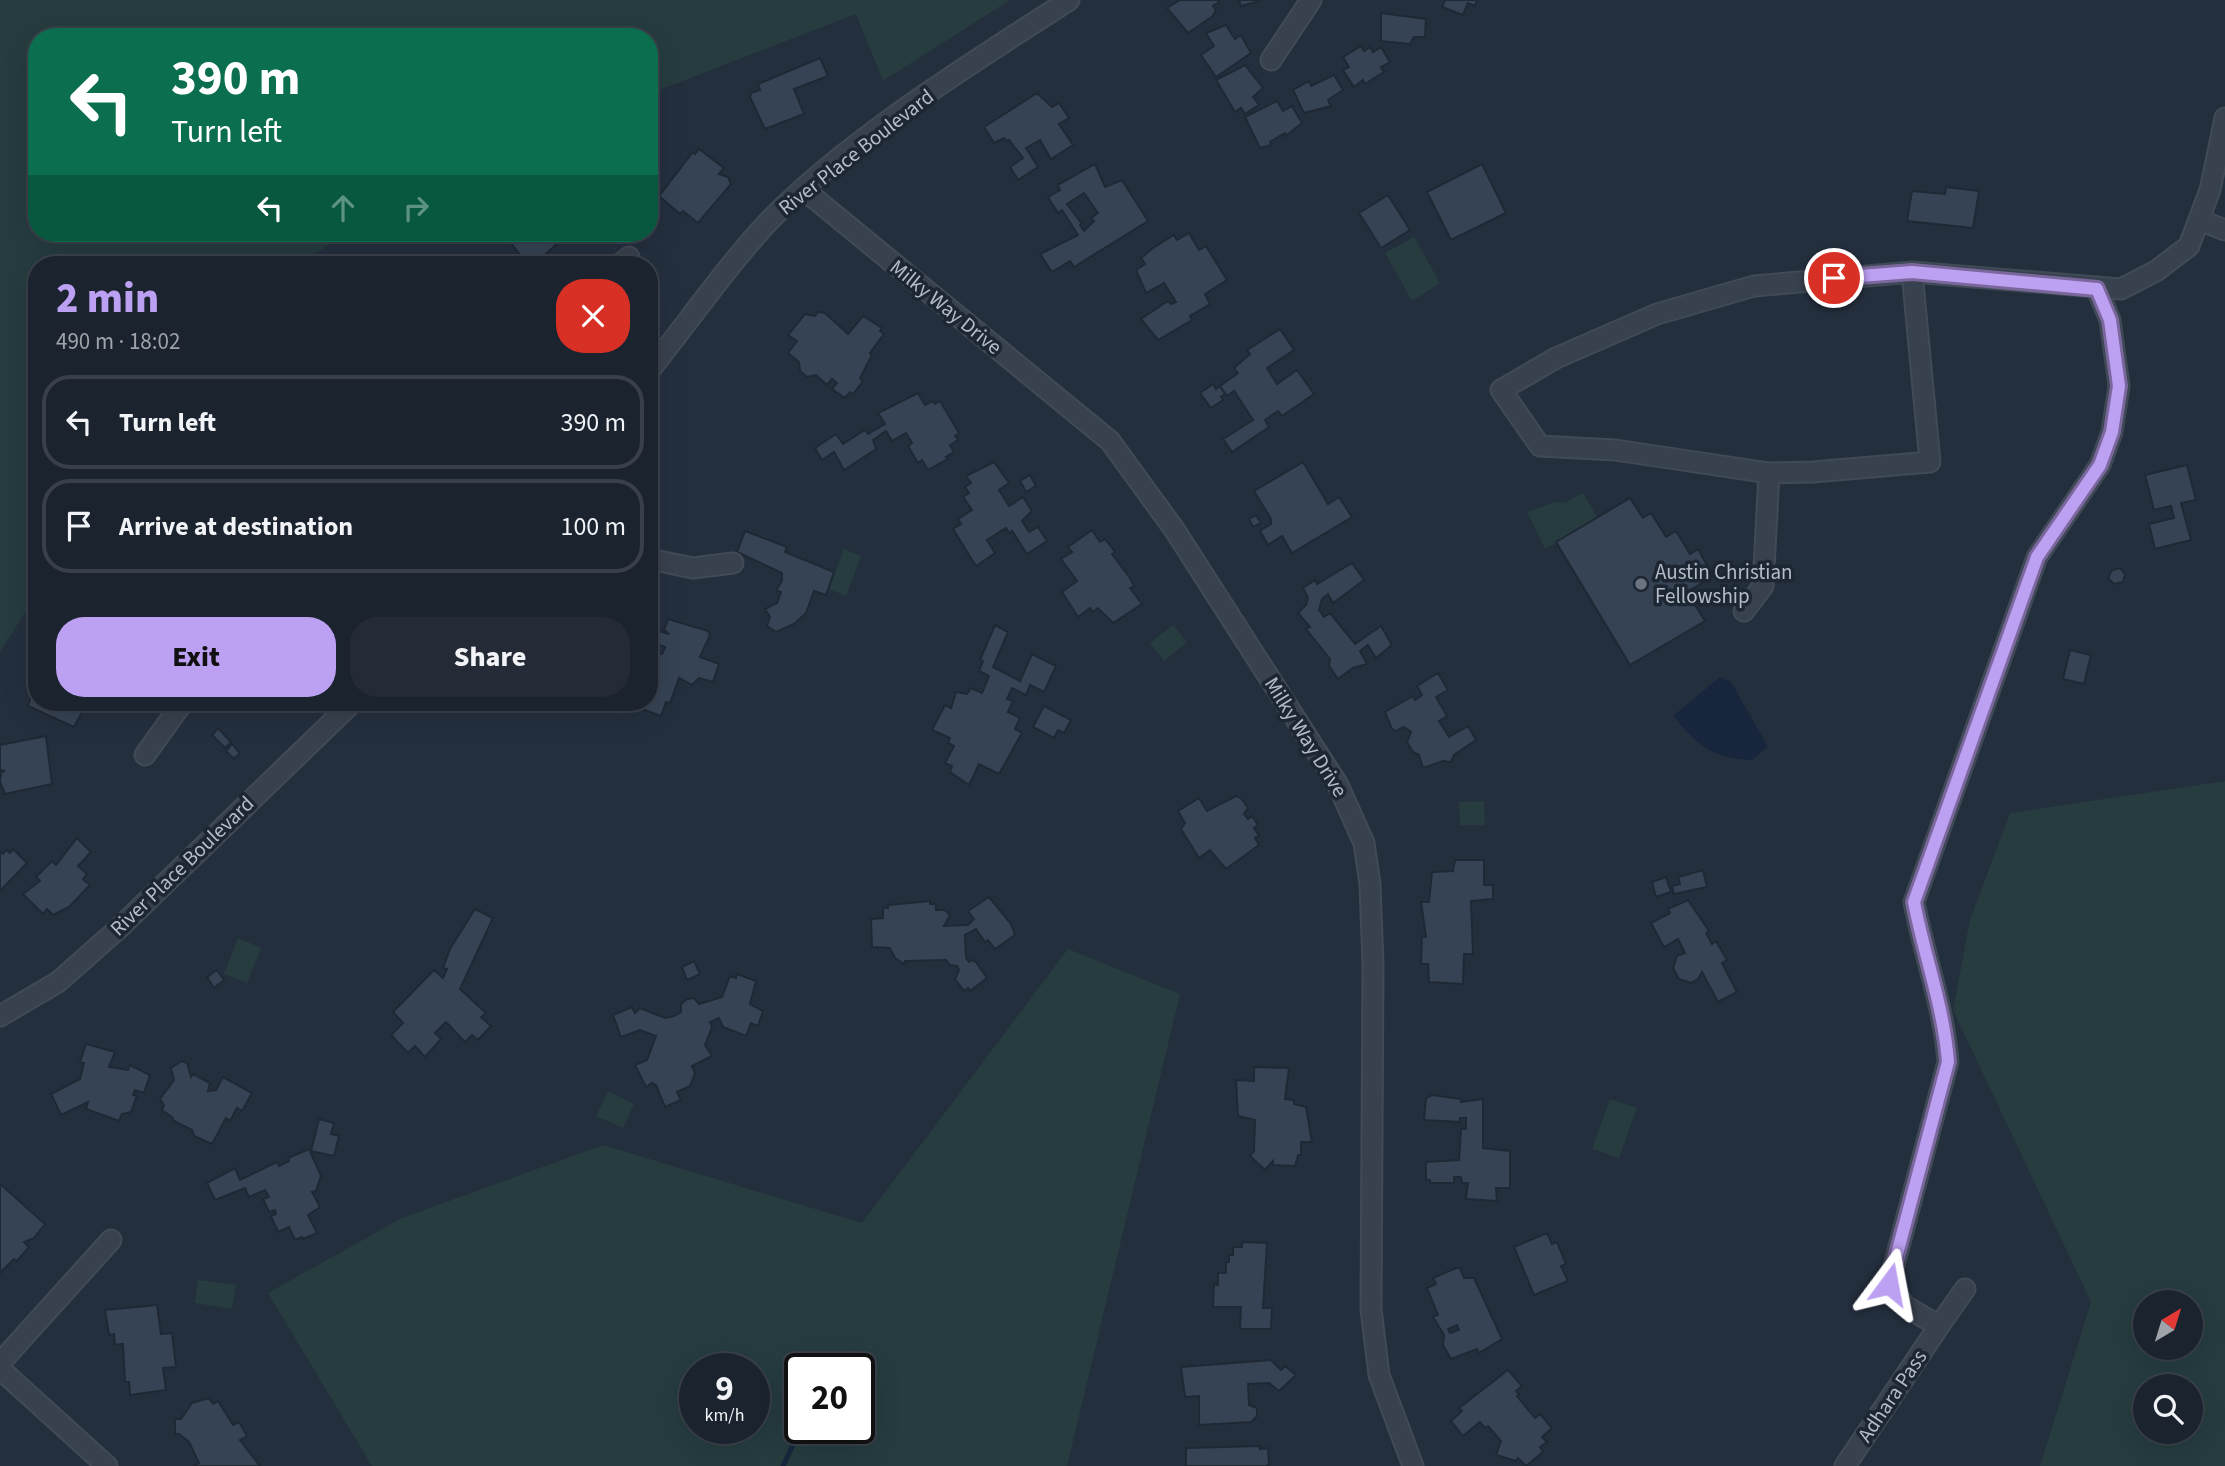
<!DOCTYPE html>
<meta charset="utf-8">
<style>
:root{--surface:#1b232e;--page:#242b36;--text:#f1f3f6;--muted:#a0a4aa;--line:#39404a;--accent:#bca0f2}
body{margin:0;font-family:"Source Sans 3",sans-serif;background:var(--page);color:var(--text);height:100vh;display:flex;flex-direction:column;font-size:26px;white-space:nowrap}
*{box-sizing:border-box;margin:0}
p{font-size:23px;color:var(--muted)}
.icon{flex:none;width:38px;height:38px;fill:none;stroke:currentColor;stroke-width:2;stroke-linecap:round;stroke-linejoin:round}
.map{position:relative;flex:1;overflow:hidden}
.drawer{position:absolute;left:28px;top:256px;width:630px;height:455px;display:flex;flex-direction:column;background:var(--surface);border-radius:28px;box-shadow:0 7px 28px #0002,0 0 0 2px var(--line)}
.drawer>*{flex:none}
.top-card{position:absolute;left:28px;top:28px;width:630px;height:214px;border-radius:28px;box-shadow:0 7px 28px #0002,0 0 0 2px var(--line);background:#0b6e4f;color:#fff;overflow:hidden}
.needle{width:46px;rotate:38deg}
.controls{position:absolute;left:2133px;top:1290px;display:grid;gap:14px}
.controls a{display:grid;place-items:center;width:70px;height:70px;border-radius:50%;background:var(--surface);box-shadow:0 7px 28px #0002,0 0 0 2px var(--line);font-size:35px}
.speed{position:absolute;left:679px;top:1353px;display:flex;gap:14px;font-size:35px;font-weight:700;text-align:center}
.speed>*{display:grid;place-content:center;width:91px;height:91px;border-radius:50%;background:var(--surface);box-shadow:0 7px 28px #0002,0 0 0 2px var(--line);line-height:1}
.speed small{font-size:18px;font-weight:400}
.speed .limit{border:4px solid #111;border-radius:10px;background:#fff;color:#111}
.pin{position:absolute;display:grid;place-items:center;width:60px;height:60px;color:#fff;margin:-30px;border:4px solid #fff;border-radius:50%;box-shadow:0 2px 7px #0007}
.me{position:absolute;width:77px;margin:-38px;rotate:13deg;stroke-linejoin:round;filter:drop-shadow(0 0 5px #0008)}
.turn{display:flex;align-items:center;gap:24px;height:147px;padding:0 28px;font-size:32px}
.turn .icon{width:91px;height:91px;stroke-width:2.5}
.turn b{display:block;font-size:49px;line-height:60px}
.lanes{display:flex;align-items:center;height:66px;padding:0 28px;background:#0003;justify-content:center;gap:35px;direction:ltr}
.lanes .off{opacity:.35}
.round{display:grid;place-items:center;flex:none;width:74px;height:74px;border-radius:28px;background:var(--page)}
.overview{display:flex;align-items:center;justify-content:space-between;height:119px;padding:0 28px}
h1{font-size:42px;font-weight:800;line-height:52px;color:var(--accent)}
.button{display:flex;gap:14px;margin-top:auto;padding:14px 28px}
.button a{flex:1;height:80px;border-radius:28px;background:var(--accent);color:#111;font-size:28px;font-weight:800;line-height:80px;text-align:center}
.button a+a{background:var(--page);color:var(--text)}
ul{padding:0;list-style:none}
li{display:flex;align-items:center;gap:21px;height:94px;margin:0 14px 10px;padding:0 14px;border:4px solid var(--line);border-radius:28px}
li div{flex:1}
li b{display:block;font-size:26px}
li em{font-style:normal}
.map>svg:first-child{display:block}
.green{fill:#263c3f;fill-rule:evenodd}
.water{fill:#17263c}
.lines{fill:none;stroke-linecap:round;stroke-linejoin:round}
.stream{stroke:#17263c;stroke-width:5}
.building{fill:#364354;stroke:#1f2835;stroke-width:2;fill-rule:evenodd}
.minor-casing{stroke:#414a57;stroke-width:23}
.minor{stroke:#38414e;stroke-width:19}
.route-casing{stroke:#7a689d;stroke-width:18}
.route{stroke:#bca0f2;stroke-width:12}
.worship-dot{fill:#6b7280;stroke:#1d2633;stroke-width:2.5}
.labels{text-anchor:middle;stroke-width:7;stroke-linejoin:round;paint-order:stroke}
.street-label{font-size:21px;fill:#b4bcc9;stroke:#1d2633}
.poi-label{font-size:21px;fill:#b4bcc9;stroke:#1d2633;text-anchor:start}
</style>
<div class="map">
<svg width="2225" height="1466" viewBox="0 0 2225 1466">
<rect width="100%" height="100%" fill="#242f3e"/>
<path class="green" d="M0 0H1010L883 81 856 14 649 94V37H37V233H346L300 264H37V594L0 652Z
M1414 237 1440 283 1412 301 1385 253Z
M1583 493 1598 519 1545 549 1527 512 1555 502 1565 503Z
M844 549 861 556 846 596 829 589Z
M1173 625 1187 642 1164 661 1150 643Z
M2225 781V1466H2040L2091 1302 1953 1010 1970 920 2010 813ZM2146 1302H2191V1348H2146ZM2146 1386H2191V1432H2146Z
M1484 801 1485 825H1460L1459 802Z
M238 938 261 948 247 983 224 974Z
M1068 949 1180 994 1067 1466H372L268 1293 402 1218 603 1145 862 1223ZM695 1368H754V1428H695ZM800 1368H859V1428H800Z
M608 1091 634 1104 623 1128 596 1116Z
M1610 1099 1637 1108 1619 1158 1592 1149Z
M198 1280 236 1285 232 1309 195 1303Z"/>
<path class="water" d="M1720 677 1731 682 1768 747 1752 760C1711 758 1699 746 1673 716Z"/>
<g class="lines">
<path class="stream" d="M832 1368 834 1364
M783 1466 801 1428"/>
</g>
<path class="building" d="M1180 0H1218L1219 2 1213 6 1216 10 1213 16 1188 33 1167 8Z
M1239 0H1260V1L1241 6Z
M1445 0H1477L1475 6 1468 3 1463 15 1442 7Z
M1381 13 1426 19 1425 37H1414L1410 44 1381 41Z
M1226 25 1235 39 1241 35 1251 53 1216 77 1201 55 1214 46 1206 33Z
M1361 46 1364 51 1370 47 1373 52 1381 47 1390 62 1381 67 1384 72 1365 84 1363 80 1354 87 1343 70 1349 67 1343 57Z
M820 58 828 76 794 89 804 114 765 129 750 97 751 93 760 90 758 84Z
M1245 65 1263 88 1253 97 1259 105 1245 114 1241 108 1235 112 1216 80Z
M1334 75 1343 90 1328 100 1331 106 1304 113 1293 90 1309 81 1311 86Z
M1037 93 1052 107 1059 103 1069 118 1059 124 1073 145 1051 159 1040 140 1026 148 1038 167 1018 180 1010 167 1023 158 1009 140 1006 141 1004 138 994 143 984 127Z
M1277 101 1283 111 1292 106 1302 123 1286 136 1285 133 1270 142 1271 145 1260 148 1245 117Z
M699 149 724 168 719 174 728 177 731 184 698 223 683 211 680 214 659 196 693 152 695 154Z
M1095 164 1105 187 1122 180 1148 221 1074 267 1070 261 1052 272 1040 254 1078 235 1062 210 1058 213 1048 197 1060 190 1058 185ZM1084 193 1098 213 1091 218 1094 221 1084 231 1080 225 1082 224 1067 204Z
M1482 164 1506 213 1451 240 1427 192Z
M1946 187 1979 191 1973 228 1907 221 1912 191 1945 194Z
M1388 195 1410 230 1381 248 1359 213Z
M503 233H554L560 241 545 255 549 261 545 264H527Z
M1189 233 1199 250 1206 246 1227 280 1205 294 1210 304 1190 316 1192 320 1158 340 1141 319 1168 301 1171 304 1176 302 1164 283 1146 293 1136 270 1145 264 1141 258 1153 248 1174 235 1177 240Z
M514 256 521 264H504Z
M818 312 825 313 848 334 863 316 882 328 880 331 884 334 870 353 872 355 860 378 863 381 853 394 850 392 845 398 832 389 837 383 832 379 827 385 816 375 807 377 800 371 799 362 788 353 797 341 788 335 805 314 815 316Z
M1280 329 1294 350 1267 368 1277 384 1297 370 1314 394 1282 416 1278 411 1265 420 1269 427 1232 452 1223 439 1253 420 1234 391 1227 396 1220 386 1238 373 1234 368 1250 354 1247 350Z
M1213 384 1216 389 1220 386 1225 394 1221 397 1223 400 1211 408 1200 393Z
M918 393 925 405 933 401 935 404 940 401 959 433 955 436 958 440 950 445 954 452 946 457 948 459 928 470 922 460 918 463 908 446 912 443 906 433 892 441 886 431 873 440 876 449 844 470 834 452 822 460 815 448 836 434 843 444 865 430 868 434 885 424 878 413Z
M994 462 1009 483 999 490 1009 506 1023 497 1032 511 1022 521 1029 532 1038 527 1047 541 1027 554 1012 531 1009 533 1006 528 987 540 995 553 976 566 953 529 961 524 958 519 972 510 963 497 969 493 965 487 971 483 966 476Z
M1303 462 1328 504 1339 497 1352 517 1292 553 1282 536 1268 545 1260 531 1271 524V519L1254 491Z
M2187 465 2196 500 2181 503 2191 540 2155 549 2149 524 2174 518 2171 506 2154 510 2145 475Z
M1030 475 1036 486 1026 492 1020 481Z
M1630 498 1643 518 1651 513 1666 537 1676 531 1690 554 1698 549 1713 576 1687 592 1705 621 1630 665 1556 542Z
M1256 515 1261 523 1253 527 1249 519Z
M1092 530 1100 542 1105 539 1115 552 1112 554 1130 578 1134 586 1130 588 1142 604 1113 623 1098 608 1093 612 1090 608 1078 617 1062 592 1077 581 1061 559 1072 552 1068 547Z
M745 531 787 547 785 552 834 572 826 595 814 591 806 613 794 624 776 632 767 626 770 617 765 609 777 603 781 592 776 590 782 581V573L737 552Z
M1352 563 1364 580 1333 603 1328 594 1322 599 1319 610 1324 617 1330 613 1355 644 1381 626 1392 645 1376 658 1368 645 1360 651 1367 664 1353 668 1338 679 1329 666 1330 659 1306 629 1310 627 1298 613 1306 605 1308 598 1303 588 1315 580 1317 584Z
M2120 568 2125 574 2123 582 2114 584 2108 578 2112 570Z
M668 619 708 631 710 635 700 657 719 664 713 682 699 678 692 685 679 678 670 703 666 702 661 716 639 708 642 702H649V673L656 675 657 670 649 666V655L662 654 665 647 654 643 659 631 669 634 664 630Z
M995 625 1008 632 993 667 1020 681 1032 654 1056 666 1044 692 1030 685 1026 695 1012 688 1007 699 1013 701 1008 712 1020 718 1015 729 1022 733 999 774 979 764 969 785 950 772 952 766 945 763 954 746 948 743 950 738 932 730 945 705 951 708 956 692 967 694 971 688 982 693 989 676 979 671 983 661 980 660Z
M2070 650 2091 655 2084 684 2063 679Z
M1438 673 1448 690 1436 697 1447 716 1439 721 1449 737 1468 726 1476 740 1454 755 1451 762 1443 761 1423 768 1419 755 1413 752 1407 742 1411 732 1404 727 1396 731 1392 729 1385 712 1413 696 1415 700 1422 695 1417 686Z
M37 679V702H91L89 706 86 705 74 727 28 706Z
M1044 706 1071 720 1064 733 1058 730 1054 738 1033 727Z
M218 728 231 742 225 748 212 735Z
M46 736 52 784 5 794 0 782 1 772 5 771 0 770V745Z
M232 744 240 753 234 759 226 751Z
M1236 796 1241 798 1248 808 1244 814 1248 819 1252 816 1258 825 1254 828 1259 836 1255 838 1259 845 1226 869 1210 850 1199 858 1181 829 1185 823 1178 811 1199 798 1207 811Z
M77 838 91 852 78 866 87 874 83 879 90 885 69 907 53 915 47 909 43 914 23 894 40 881 36 877 52 861 56 865Z
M13 849 27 863 0 891V851L3 854 6 850 10 853Z
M1455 860H1484V885H1493V899L1471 901 1473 954H1464L1463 984 1429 982 1428 964H1421L1422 936 1426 937 1421 902H1429L1432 872 1453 871Z
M1703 870 1707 887 1674 894 1672 886 1680 884 1678 877Z
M1666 877 1671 892 1656 897 1652 882Z
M989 897 1011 924 1015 935 995 949 988 940 985 942 976 929 965 935 966 958 969 962 972 960 976 962 987 978 970 991 968 988 964 991 955 979 959 970 957 966 950 965 946 960 905 961 904 964 895 958 890 948 872 947 871 919 883 918V908H888V905L930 901V904H936V910H945L950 915 944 926 968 925 974 919 968 911Z
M1688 900 1709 931 1706 933 1712 944 1716 941 1727 960 1722 963 1737 992 1718 1002 1702 972 1698 979 1691 983 1679 979 1673 968 1677 956 1685 953 1678 939 1664 947 1651 923 1670 913 1668 909Z
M475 909 493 918 460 989 486 1013 481 1017 491 1026 478 1040 472 1035 465 1042 446 1022 435 1033 441 1039 425 1057 415 1046 408 1053 391 1035 403 1023 393 1012 434 970 443 978 447 969 443 968 450 949Z
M694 961 700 974 687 980 682 967Z
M217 970 224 980 214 988 207 977Z
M737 974 756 981 750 1004 763 1011 758 1026 751 1023 746 1036 723 1027 719 1018 710 1022 712 1027 705 1045 712 1056 692 1066 695 1073 690 1086 677 1092 681 1100 665 1107 656 1085 652 1083 646 1087 635 1065 647 1060 656 1036 640 1030 621 1037 613 1015 632 1007 635 1013 640 1008 665 1018 674 1016 681 1012V1004L687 999 694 998 699 1004 722 997 730 976 736 978Z
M86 1044 115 1052 109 1067 128 1070 130 1065 150 1075 144 1093 135 1090 133 1095 137 1096 131 1112 122 1114 119 1121 86 1109 88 1102 61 1115 51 1094 80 1079 84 1063 80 1062Z
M182 1061 187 1063 191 1077 193 1074 210 1083 208 1091 216 1090 223 1077 252 1093 242 1111 237 1108 230 1121 226 1118 212 1144 194 1136 192 1130 172 1120 173 1118 162 1110 164 1105 160 1099 174 1080 171 1068Z
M1254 1067 1289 1068 1285 1099 1294 1100V1104L1306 1107 1312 1142H1301V1155H1298L1295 1166 1273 1165V1161L1265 1170 1250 1156 1254 1151 1255 1120 1238 1116 1236 1080 1254 1081Z
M1432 1095 1461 1099V1102L1483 1099V1148L1510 1151V1188H1496L1497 1201 1466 1199 1468 1183H1462L1461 1177H1454V1183H1430V1180H1426V1162L1459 1160 1461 1129H1466V1118H1460V1122L1424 1120 1426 1098Z
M319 1119 334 1123 331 1134 339 1136 334 1156 311 1151Z
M309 1149 321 1176 316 1191 312 1192 320 1207 308 1215 317 1233 303 1239 302 1237 295 1240 289 1227 278 1232 271 1216 276 1214 275 1210 269 1212 263 1199 269 1197 265 1190 249 1197 245 1188 215 1200 207 1183 235 1168 240 1180 277 1162 279 1166 289 1161 288 1158Z
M0 1184 45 1224 34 1238 24 1242 29 1247 17 1261 14 1259 0 1273Z
M1547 1233 1552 1244 1557 1242 1566 1264 1561 1266 1568 1281 1534 1295 1514 1247Z
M1242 1242 1267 1243 1263 1308H1272L1271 1329H1240L1241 1307H1213L1214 1284 1218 1285V1273H1226V1262H1229V1255H1233V1247H1242Z
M1456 1268H1460L1464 1278H1474L1502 1339 1479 1353 1477 1349 1451 1359 1443 1345 1444 1335 1433 1317 1438 1315 1427 1288 1436 1284 1433 1278ZM1457 1325 1459 1330 1450 1333 1448 1329Z
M157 1305 161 1334 172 1333 176 1367 163 1368 166 1390 130 1395 129 1382H125L123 1344 115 1345 114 1334 109 1335 105 1310Z
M1271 1360 1281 1370 1285 1366 1296 1375 1279 1391 1269 1383 1248 1384 1249 1405 1257 1408V1416L1251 1422 1199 1425V1396L1185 1397 1181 1367Z
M1508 1370 1522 1386 1516 1391 1519 1395 1517 1396 1535 1418 1540 1414 1552 1428 1542 1437 1547 1442 1540 1447 1543 1452 1526 1466 1518 1458 1516 1461 1496 1455 1501 1441 1488 1426 1485 1428 1480 1422 1463 1436 1451 1421 1462 1411 1459 1408Z
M209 1398 213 1404 218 1401 233 1425 239 1422 247 1436 240 1440 260 1466H193L199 1463 189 1442 179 1434H175V1419H181L192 1403Z
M1260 1446V1449L1268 1448 1269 1464 1266 1466H1186V1448Z"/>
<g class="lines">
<defs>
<path id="minor" d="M1271 60 1311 0
M803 189 1110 441 1174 529 1338 785 1364 843 1370 884 1373 964 1371 1309 1379 1375 1413 1466
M2199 220 2225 230
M620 264 629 257
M1912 272 1930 462 1813 472 1769 473 1615 450 1540 446 1501 390 1556 358 1657 314 1754 286 1912 272 2121 289 2156 271 2189 246 2210 190 2225 118
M649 371C689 321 726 267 769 221 851 137 971 64 1069 0
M649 559 693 568 733 563
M1744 611 1763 586 1769 473
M145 755 183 702
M0 1016 58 982 118 929 353 702
M1965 1289 1939 1326 1905 1306 1889 1284 1948 1062C1944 1008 1924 955 1914 902L2037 557 2100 465 2112 432 2119 386 2110 320 2097 289
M0 1363 111 1240
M0 1369 107 1466
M1845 1466 1939 1326"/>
</defs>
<use href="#minor" class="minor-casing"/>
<use href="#minor" class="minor"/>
</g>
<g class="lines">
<defs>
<path id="route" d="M1834 278 1912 272 2097 289 2110 320 2119 386 2112 432 2100 465 2037 557 1914 902C1924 955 1944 1008 1948 1062L1889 1284"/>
</defs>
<use href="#route" class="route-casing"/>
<use href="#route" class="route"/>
</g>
<circle class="worship-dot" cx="1641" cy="584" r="7"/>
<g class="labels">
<g class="street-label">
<text transform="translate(856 152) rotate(-38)" y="7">River Place Boulevard</text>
<text transform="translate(946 307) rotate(39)" y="7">Milky Way Drive</text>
<text transform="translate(1306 737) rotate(58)" y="7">Milky Way Drive</text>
<text transform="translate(182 866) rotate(-44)" y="7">River Place Boulevard</text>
<text transform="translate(1892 1396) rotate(-56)" y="7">Adhara Pass</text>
</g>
<g class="poi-label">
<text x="1655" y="579">Austin Christian<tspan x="1655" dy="24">Fellowship</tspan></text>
</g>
</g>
</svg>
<div class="controls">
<a><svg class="needle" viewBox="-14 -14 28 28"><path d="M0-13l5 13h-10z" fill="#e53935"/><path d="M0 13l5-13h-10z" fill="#a0a4aa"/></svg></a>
<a><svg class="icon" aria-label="search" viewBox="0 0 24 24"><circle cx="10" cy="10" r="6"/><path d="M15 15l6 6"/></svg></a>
</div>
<div class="speed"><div>9<small>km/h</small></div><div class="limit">20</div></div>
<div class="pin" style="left:1834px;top:278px;background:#d93025"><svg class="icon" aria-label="arrive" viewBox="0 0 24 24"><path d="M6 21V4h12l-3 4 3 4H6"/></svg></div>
<svg class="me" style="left:1889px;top:1284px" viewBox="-20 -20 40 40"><path d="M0-17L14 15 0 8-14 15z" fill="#bca0f2" stroke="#fff" stroke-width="4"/></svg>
<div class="top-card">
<div class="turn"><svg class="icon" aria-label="left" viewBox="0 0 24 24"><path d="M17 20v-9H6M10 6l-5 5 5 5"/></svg><div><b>390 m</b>Turn left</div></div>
<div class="lanes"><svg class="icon" aria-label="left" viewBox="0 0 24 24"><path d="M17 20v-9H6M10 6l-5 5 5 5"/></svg><svg class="icon off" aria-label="ahead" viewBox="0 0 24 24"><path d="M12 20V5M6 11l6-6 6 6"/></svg><svg class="icon off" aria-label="right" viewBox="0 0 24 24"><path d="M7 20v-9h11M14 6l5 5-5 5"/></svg></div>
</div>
<section class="drawer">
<div class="overview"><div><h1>2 min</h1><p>490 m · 18:02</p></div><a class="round" style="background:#d93025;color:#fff"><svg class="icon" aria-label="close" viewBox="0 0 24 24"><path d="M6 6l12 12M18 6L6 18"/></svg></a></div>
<ul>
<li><svg class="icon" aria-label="left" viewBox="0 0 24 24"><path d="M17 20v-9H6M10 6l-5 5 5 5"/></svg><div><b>Turn left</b></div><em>390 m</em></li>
<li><svg class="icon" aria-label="arrive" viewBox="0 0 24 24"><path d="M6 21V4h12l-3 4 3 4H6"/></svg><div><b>Arrive at destination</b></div><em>100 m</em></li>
</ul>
<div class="button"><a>Exit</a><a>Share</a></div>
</section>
</div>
